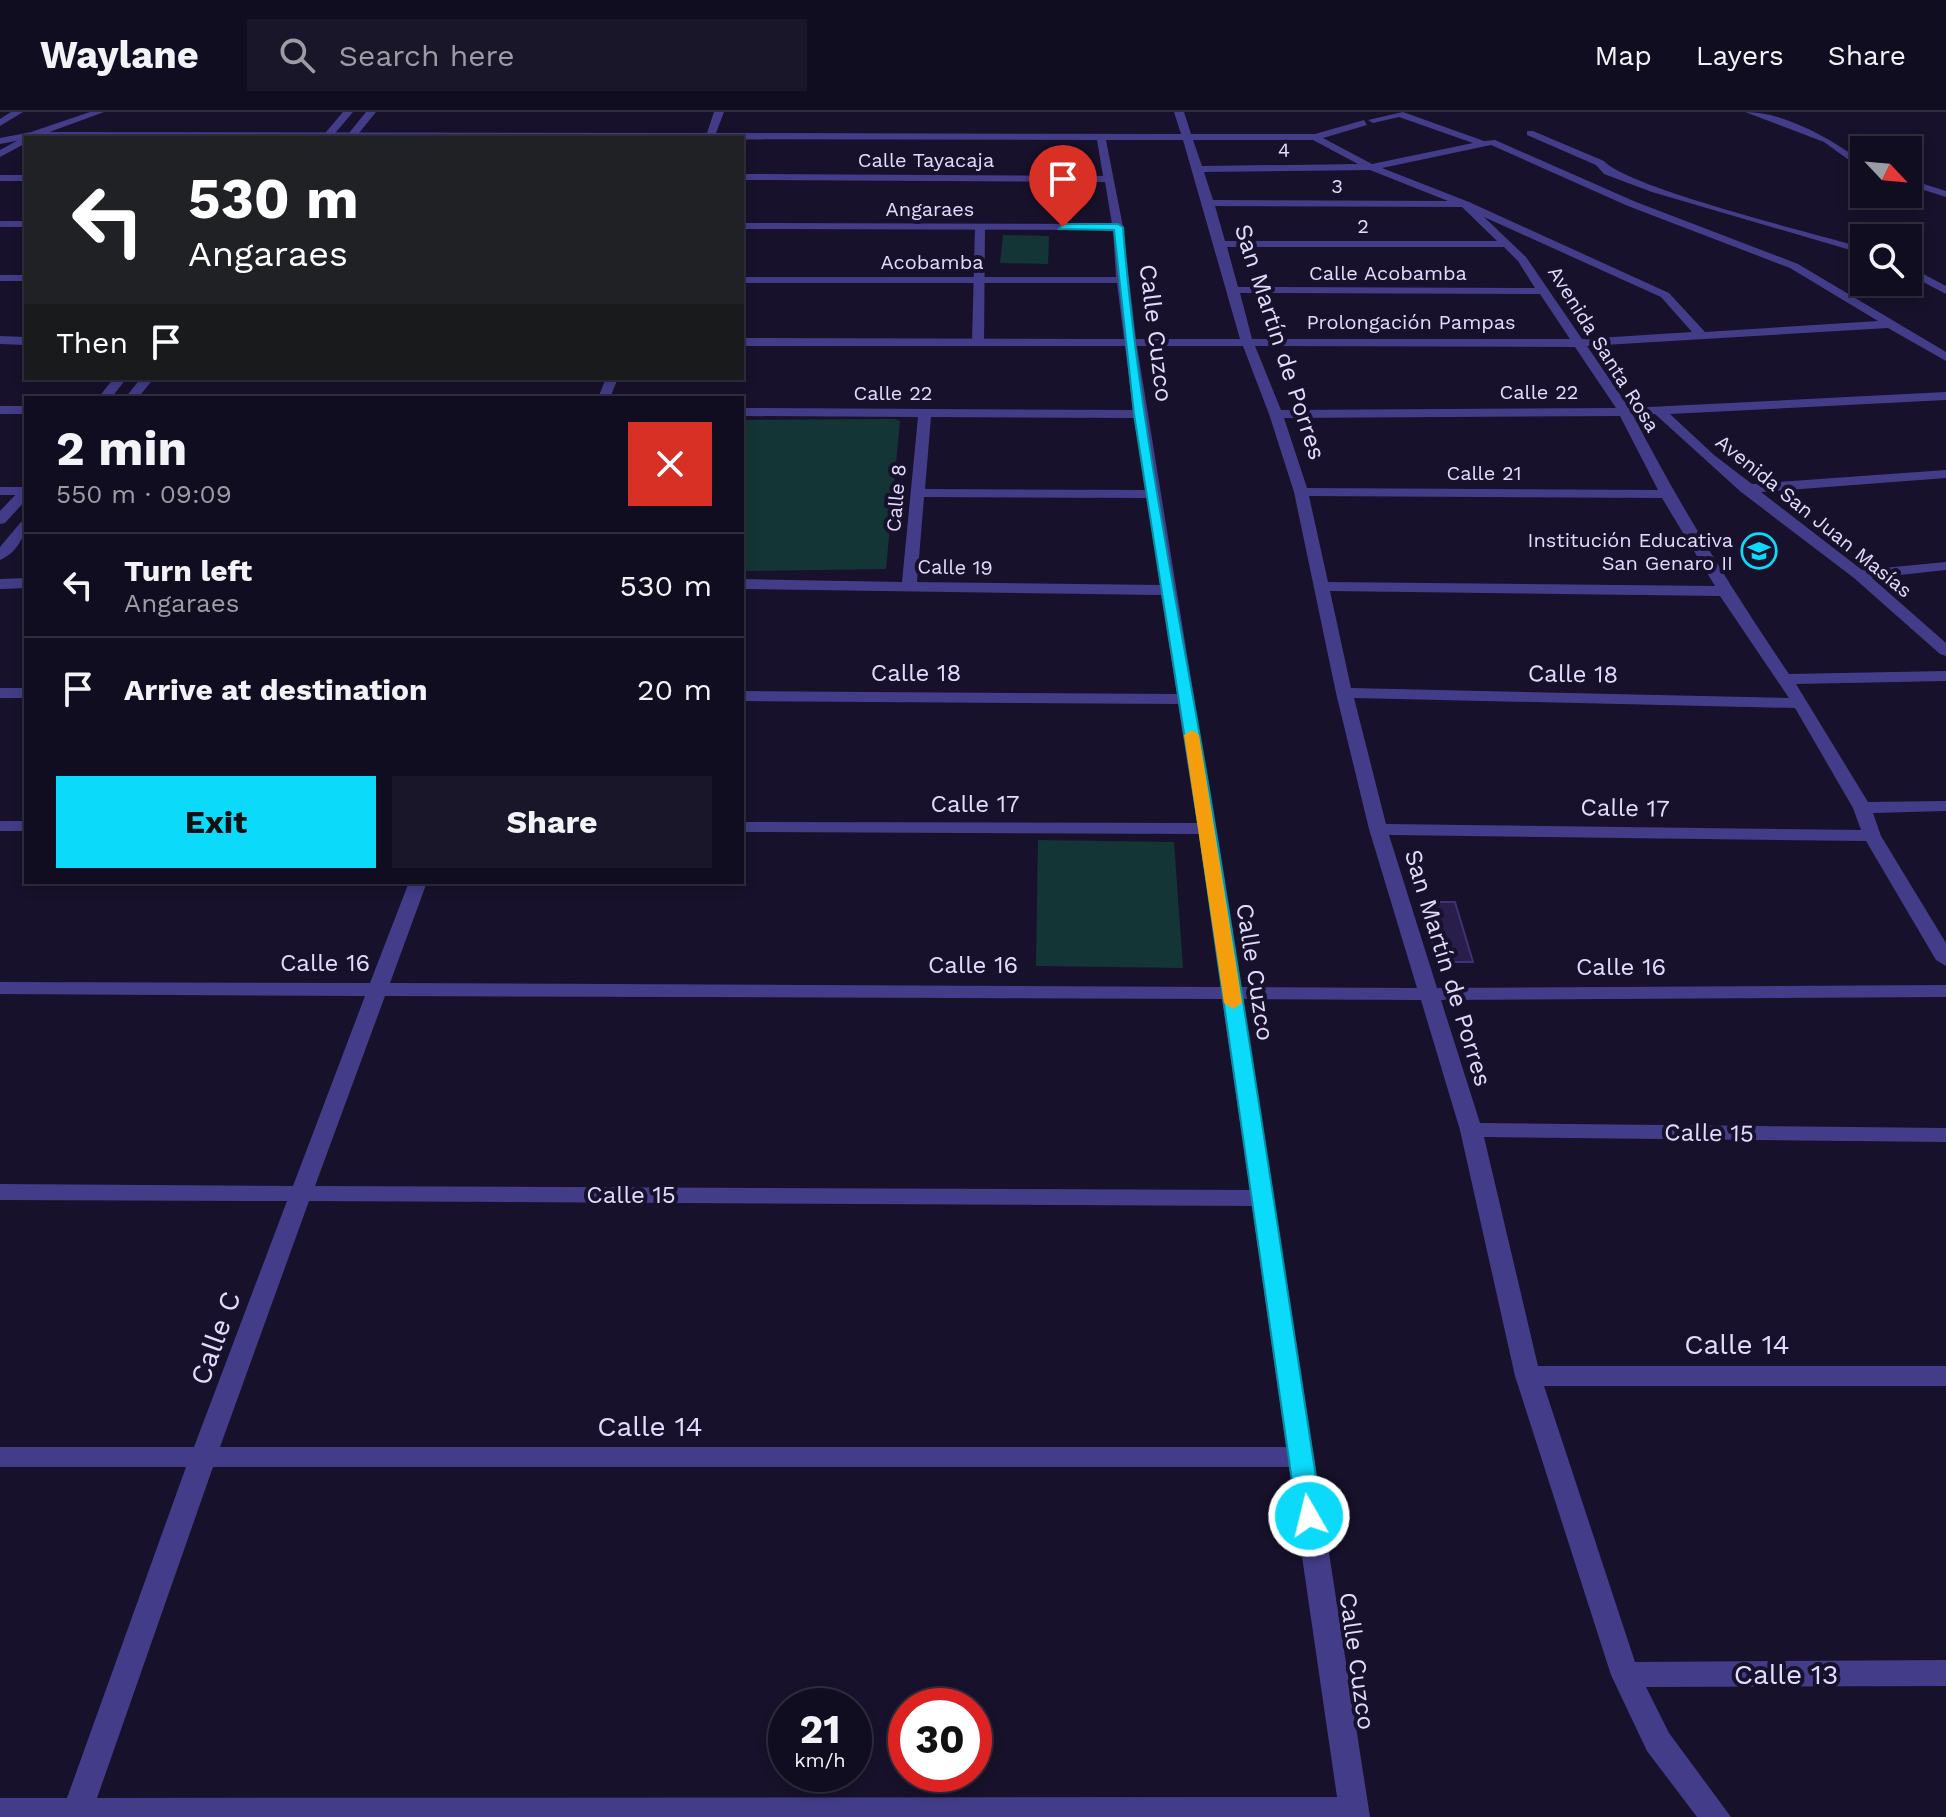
<!DOCTYPE html>
<meta charset="utf-8">
<style>
:root{--surface:#110d20;--page:#1a1629;--text:#f1f3f6;--muted:#9c9ca5;--line:#302d3e;--accent:#0bdafb}
body{margin:0;font-family:"Work Sans",sans-serif;background:var(--page);color:var(--text);height:100vh;display:flex;flex-direction:column;font-size:30px;white-space:nowrap}
*{box-sizing:border-box;margin:0}
p{font-size:26px;color:var(--muted)}
.icon{flex:none;width:44px;height:44px;fill:none;stroke:currentColor;stroke-width:2;stroke-linecap:round;stroke-linejoin:round}
.map{position:relative;flex:1;overflow:hidden}
.details{position:absolute;left:24px;top:284px;width:720px;height:488px;display:flex;flex-direction:column;background:var(--surface);border-radius:0px;box-shadow:0 4px 12px #0003,0 0 0 2px var(--line)}
.details>*{flex:none}
.guide{position:absolute;left:24px;top:24px;width:720px;height:244px;border-radius:0px;box-shadow:0 4px 12px #0003,0 0 0 2px var(--line);background:#202124;color:#fff;overflow:hidden}
.needle{width:52px;rotate:116deg}
.controls{position:absolute;left:1850px;top:24px;display:grid;gap:16px}
.controls a{display:grid;place-items:center;width:72px;height:72px;border-radius:0px;background:var(--surface);box-shadow:0 4px 12px #0003,0 0 0 2px var(--line);font-size:40px}
.speed{position:absolute;left:768px;top:1576px;display:flex;gap:16px;font-size:40px;font-weight:700;text-align:center}
.speed>*{display:grid;place-content:center;width:104px;height:104px;border-radius:50%;background:var(--surface);box-shadow:0 4px 12px #0003,0 0 0 2px var(--line);line-height:1}
.speed small{font-size:20px;font-weight:400}
.speed .limit{border:12px solid #d22;background:#fff;color:#111}
.pin{position:absolute;display:grid;place-items:center;width:68px;height:68px;color:#fff;margin:-82px -34px;border-radius:50% 50% 50% 0;rotate:-45deg;box-shadow:0 0 8px #0007}
.pin .icon{rotate:45deg}
.me{position:absolute;width:88px;margin:-44px;rotate:352deg;stroke-linejoin:round;filter:drop-shadow(0 0 6px #0008)}
.turn{display:flex;align-items:center;gap:28px;height:168px;padding:0 32px;font-size:36px}
.turn .icon{width:104px;height:104px;stroke-width:2.5}
.turn b{display:block;font-size:56px;line-height:68px}
.then{display:flex;align-items:center;height:76px;padding:0 32px;background:#0003;gap:16px;font-size:30px}
.round{display:grid;place-items:center;flex:none;width:84px;height:84px;border-radius:0px;background:var(--page)}
.headline{display:flex;align-items:center;justify-content:space-between;height:136px;padding:0 32px}
h1{font-size:48px;font-weight:700;line-height:60px}
.primary-button{display:flex;gap:16px;margin-top:auto;padding:16px 32px}
.primary-button a{flex:1;height:92px;border-radius:0px;background:var(--accent);color:#111;font-size:32px;font-weight:700;line-height:92px;text-align:center}
.primary-button a+a{background:var(--page);color:var(--text)}
ul{padding:0;list-style:none}
li{display:flex;align-items:center;gap:24px;height:104px;padding:0 32px;border-top:2px solid var(--line)}
li div{flex:1}
li b{display:block;font-size:30px}
li em{font-style:normal}
header{display:flex;align-items:center;gap:48px;box-sizing:border-box;height:112px;padding:0 40px;background:var(--surface);border-bottom:2px solid var(--line)}
header strong{font-size:38px}
nav{display:flex;gap:44px;margin-inline-start:auto;font-size:28px}
.search{width:560px;height:72px;background:var(--page);display:flex;align-items:center;gap:20px;box-sizing:border-box;padding:0 28px;border-radius:0px;color:var(--muted);font-size:30px}
.map>svg:first-child{display:block}
.green{fill:#143535}
.building{fill:#291e4b;stroke:#413077;stroke-width:2}
.lines{fill:none;stroke-linecap:round;stroke-linejoin:round}
.pedestrian{fill:#433d89;fill-rule:evenodd}
.minor{fill:#433d89;fill-rule:evenodd}
.tertiary{fill:#433d89;fill-rule:evenodd}
.route{fill:#0bdafb;stroke:#078ea3;stroke-width:2}
.slow{fill:#f59e0b}
.labels{text-anchor:middle;stroke-width:8;stroke-linejoin:round;paint-order:stroke}
.far-street-label{font-size:20px;fill:#e1dcfe;stroke:#17112b}
.far-poi-label{font-size:20px;fill:#e1dcfe;stroke:#17112b;text-anchor:end}
.street-label{font-size:24px;fill:#e1dcfe;stroke:#17112b}
.near-street-label{font-size:28px;fill:#e1dcfe;stroke:#17112b}
</style>
<header>
<strong>Waylane</strong>
<div class="search"><svg class="icon" aria-label="search" viewBox="0 0 24 24"><circle cx="10" cy="10" r="6"/><path d="M15 15l6 6"/></svg>Search here</div>
<nav><a>Map</a><a>Layers</a><a>Share</a></nav>
</header>
<div class="map">
<svg width="1946" height="1705" viewBox="0 0 1946 1705">
<rect width="100%" height="100%" fill="#17112b"/>
<path class="green" d="M1003 123 1049 124 1048 152 1000 151Z
M895 307 900 309 886 457 742 459V308Z
M1038 728 1174 730 1183 856 1036 854Z"/>
<path class="building" d="M1421 790H1455L1473 850H1438Z"/>
<g class="lines">
<path class="pedestrian" d="M980 112 985 115 984 230 978 234 972 230 975 115Z"/>
<path class="minor" d="M11 0H23L0 14V7Z
M714 0H724L716 21 1181 22 1174 0H1184L1191 22H1315L1364 8 1367 13 1323 26 1372 52 1473 31 1399 5 1373 11 1368 8 1403 0 1484 29 1495 28 1636 90 1798 152 1946 240V249L1888 216 1587 234 1629 296 1946 280V288L1670 302 1714 343 1752 372 1946 358V366L1761 380 1862 458 1946 450V458L1872 466 1946 531V544L1940 542 1854 466 1741 380 1655 302 1633 303C1680 394 1732 478 1789 562L1946 559V569L1796 572 1868 690 1946 689V699L1873 701 1881 724 1946 831V854L1936 848 1866 729 1389 723 1437 876 1946 873V885L1441 888 1480 1011 1946 1016V1030L1484 1025 1538 1254H1946V1274H1544L1635 1550 1946 1548V1574L1646 1575 1669 1621 1731 1705H1697L1647 1639 1611 1563 1515 1264 1460 1018 1421 888 1243 887 1370 1705H0V1686H67L186 1355H0V1335H194L287 1089 0 1088V1072L293 1074 365 884 0 882V870L370 871 409 770H427L390 871 1221 875 1199 722 742 720V710L1197 711 1178 592 742 589V579L1177 582 1161 483 742 477V467L902 470 918 305 742 304V296L1133 298 1125 234H742V226L1124 227 1117 171H742V165H1116L1113 118 742 117V111L1112 112 1105 70 742 68V62L1103 64 1097 28 26 26V31L0 45V38L33 20 707 21ZM1106 28H1183L1240 227H1136L1123 115ZM1193 28H1313L1358 52 1202 54ZM1491 33 1628 94 1790 156 1878 209 1705 220 1669 181 1469 90 1382 56ZM1370 58 1448 89 1213 88 1204 60ZM1215 94 1462 95 1497 129H1225ZM1484 105 1661 185 1692 220 1582 227 1526 145ZM1227 135H1504L1518 149 1535 176 1238 175ZM1240 181 1540 182 1570 227H1252ZM1137 234H1243L1269 302 1294 380 1336 581 1369 717 1417 876 1241 875ZM1255 234 1575 235 1616 296 1281 298ZM1620 304 1658 378 1307 376 1284 306ZM931 305 1134 306 1145 378 925 377ZM1309 384 1662 386 1715 474 1328 470ZM924 385 1147 386 1160 473 917 470ZM1330 479 1720 484 1789 586 1351 576ZM1354 586 1795 596 1853 696 1861 718 1386 712ZM385 884 1222 887 1250 1078 315 1074ZM309 1089 1252 1094 1286 1335H220ZM213 1355H1289L1337 1685 97 1686Z
M1745 0C1786 0 1833 28 1864 51V59L1824 30Z
M1527 19H1533L1604 49C1628 76 1817 122 1864 136V142L1652 80 1604 62 1596 53 1527 23Z
M0 63H26V69H0Z
M1908 67 1946 79V85L1908 73Z
M0 109H26V115H0Z
M1908 154 1946 174V182L1908 162Z
M0 163H26V169H0Z
M0 224 26 225V233L0 232Z
M606 266H618L610 286H598Z
M0 294H26V302H0Z
M0 375H26V383H0Z
M26 466V476L0 477V467Z
M0 576H26V586H0Z
M0 709H26V719H0Z"/>
<path class="tertiary" d="M90 0H104L36 25 0 32V26L31 20Z
M343 0H353L331 26H321Z
M366 0H376L355 26H345Z
M114 266H127L111 286H98Z
M141 266H154L138 286H125Z
M26 376V388L5 411 0 412V399L21 377Z
M26 409C26 425 15 442 0 448V435L21 410Z"/>
</g>
<path class="route" d="M1063 112H1118L1123 115C1137 299 1176 483 1207 665 1248 911 1284 1158 1322 1404L1318 1411 1309 1414 1301 1411 1297 1404 1199 717 1134 302 1114 118 1059 117Z"/>
<path class="slow" d="M1192 618 1199 623 1242 891 1233 897 1224 891 1184 623Z"/>
<defs>
<symbol id="school-ring" viewBox="-11 -11 22 22"><circle r="9.5" fill="#17112b" stroke="#0bdafb" stroke-width="1.5"/><path d="M0-5L7-2L0 1L-7-2ZM-4 1L0 2.5L4 1V4Q0 6-4 4Z" fill="#0bdafb"/></symbol>
</defs>
<g fill-rule="evenodd">
<use href="#school-ring" x="1739" y="419" width="40" height="40"/>
</g>
<g class="labels">
<g class="far-street-label">
<text transform="translate(1284 38) rotate(-1)" y="7">4</text>
<text x="926" y="55">Calle Tayacaja</text>
<text x="1337" y="81">3</text>
<text x="930" y="104">Angaraes</text>
<text x="1363" y="121">2</text>
<text x="932" y="157">Acobamba</text>
<text x="1388" y="168">Calle Acobamba</text>
<text x="1411" y="217">Prolongación Pampas</text>
<text transform="translate(1604 237) rotate(58)" y="7">Avenida Santa Rosa</text>
<text x="1539" y="287">Calle 22</text>
<text x="893" y="288">Calle 22</text>
<text x="1484" y="368">Calle 21</text>
<text transform="translate(896 386) rotate(-85)" y="7">Calle 8</text>
<text transform="translate(1814 404) rotate(39)" y="7">Avenida San Juan Masías</text>
<text transform="translate(955 455) rotate(1)" y="7">Calle 19</text>
</g>
<g class="far-poi-label">
<text x="1733" y="435">Institución Educativa<tspan x="1733" dy="23">San Genaro II</tspan></text>
</g>
<g class="street-label">
<text transform="translate(1156 221) rotate(83)" y="8">Calle Cuzco</text>
<text transform="translate(1280 230) rotate(72)" y="8">San Martín de Porres</text>
<text x="916" y="569">Calle 18</text>
<text transform="translate(1573 562) rotate(1)" y="8">Calle 18</text>
<text x="975" y="700">Calle 17</text>
<text transform="translate(1625 696) rotate(1)" y="8">Calle 17</text>
<text x="325" y="859">Calle 16</text>
<text x="973" y="861">Calle 16</text>
<text x="1621" y="863">Calle 16</text>
<text transform="translate(1448 856) rotate(73)" y="8">San Martín de Porres</text>
<text transform="translate(1255 860) rotate(81)" y="8">Calle Cuzco</text>
<text transform="translate(1709 1021) rotate(1)" y="8">Calle 15</text>
<text x="631" y="1091">Calle 15</text>
<text transform="translate(1357 1549) rotate(82)" y="8">Calle Cuzco</text>
</g>
<g class="near-street-label">
<text transform="translate(215 1226) rotate(-70)" y="10">Calle C</text>
<text x="1737" y="1242">Calle 14</text>
<text x="650" y="1324">Calle 14</text>
<text x="1786" y="1572">Calle 13</text>
</g>
</g>
</svg>
<div class="controls">
<a><svg class="needle" viewBox="-14 -14 28 28"><path d="M0-13l5 13h-10z" fill="#e53935"/><path d="M0 13l5-13h-10z" fill="#9c9ca5"/></svg></a>
<a><svg class="icon" aria-label="search" viewBox="0 0 24 24"><circle cx="10" cy="10" r="6"/><path d="M15 15l6 6"/></svg></a>
</div>
<div class="speed"><div>21<small>km/h</small></div><div class="limit">30</div></div>
<div class="pin" style="left:1063px;top:115px;background:#d93025"><svg class="icon" aria-label="arrive" viewBox="0 0 24 24"><path d="M6 21V4h12l-3 4 3 4H6"/></svg></div>
<svg class="me" style="left:1309px;top:1404px" viewBox="-20 -20 40 40"><circle r="17" fill="#0bdafb" stroke="#fff" stroke-width="3"/><path d="M0-11L8 9 0 5-8 9z" fill="#fff"/></svg>
<div class="guide">
<div class="turn"><svg class="icon" aria-label="left" viewBox="0 0 24 24"><path d="M17 20v-9H6M10 6l-5 5 5 5"/></svg><div><b>530 m</b>Angaraes</div></div>
<div class="then">Then<svg class="icon" aria-label="arrive" viewBox="0 0 24 24"><path d="M6 21V4h12l-3 4 3 4H6"/></svg></div>
</div>
<section class="details">
<div class="headline"><div><h1>2 min</h1><p>550 m · 09:09</p></div><a class="round" style="background:#d93025;color:#fff"><svg class="icon" aria-label="close" viewBox="0 0 24 24"><path d="M6 6l12 12M18 6L6 18"/></svg></a></div>
<ul>
<li><svg class="icon" aria-label="left" viewBox="0 0 24 24"><path d="M17 20v-9H6M10 6l-5 5 5 5"/></svg><div><b>Turn left</b><p>Angaraes</p></div><em>530 m</em></li>
<li><svg class="icon" aria-label="arrive" viewBox="0 0 24 24"><path d="M6 21V4h12l-3 4 3 4H6"/></svg><div><b>Arrive at destination</b></div><em>20 m</em></li>
</ul>
<div class="primary-button"><a>Exit</a><a>Share</a></div>
</section>
</div>
